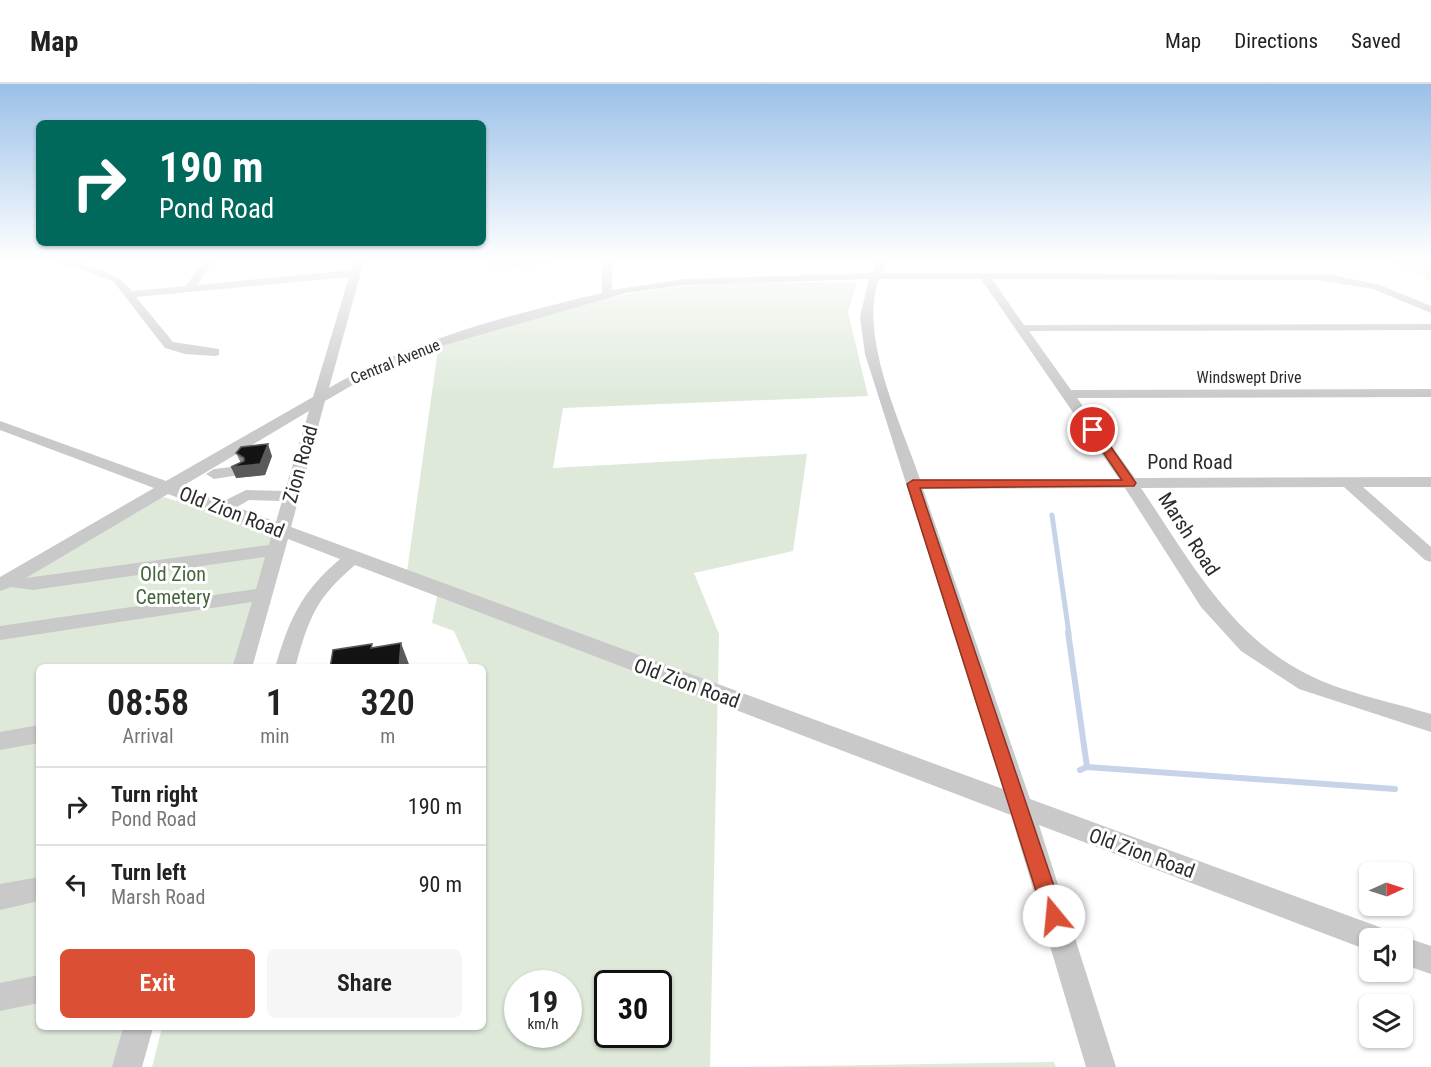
<!DOCTYPE html>
<style>
:root{--surface:#fff;--page:#f6f6f6;--text:#222;--muted:#767676;--line:#e0e0e0;--accent:#db4f35}
body{margin:0;font-family:"Roboto Condensed",sans-serif;background:var(--page);color:var(--text);height:100vh;display:flex;flex-direction:column;font-size:22px;white-space:nowrap}
*{box-sizing:border-box;margin:0}
p{font-size:20px;color:var(--muted)}
.icon{flex:none;width:33px;height:33px;fill:none;stroke:currentColor;stroke-width:2;stroke-linecap:round;stroke-linejoin:round}
.map{position:relative;flex:1;overflow:hidden}
.sheet{position:absolute;left:36px;top:580px;width:450px;height:366px;display:flex;flex-direction:column;background:var(--surface);border-radius:9px;box-shadow:0 2px 4px #0004}
.sheet>*{flex:none}
.hud{position:absolute;left:36px;top:36px;width:450px;height:126px;border-radius:9px;box-shadow:0 2px 4px #0004;background:#00695c;color:#fff;overflow:hidden}
.needle{width:39px;rotate:87deg}
.controls{position:absolute;left:1359px;top:778px;display:grid;gap:12px}
.controls a{display:grid;place-items:center;width:54px;height:54px;border-radius:9px;background:var(--surface);box-shadow:0 2px 4px #0004;font-size:30px}
.speed{position:absolute;left:504px;top:886px;display:flex;gap:12px;font-size:30px;font-weight:700;text-align:center}
.speed>*{display:grid;place-content:center;width:78px;height:78px;border-radius:50%;background:var(--surface);box-shadow:0 2px 4px #0004;line-height:1}
.speed small{font-size:15px;font-weight:400}
.speed .limit{border:3px solid #111;border-radius:9px;background:#fff;color:#111}
.pin{position:absolute;display:grid;place-items:center;width:51px;height:51px;color:#fff;margin:-26px;border:3px solid #fff;border-radius:50%;box-shadow:0 2px 6px #0007}
.me{position:absolute;width:66px;margin:-33px;rotate:343deg;stroke-linejoin:round;filter:drop-shadow(0 0 4px #0008)}
.turn{display:flex;align-items:center;gap:21px;height:126px;padding:0 24px;font-size:27px}
.turn .icon{width:78px;height:78px;stroke-width:2.5}
.turn b{display:block;font-size:42px;line-height:51px}
.eta{display:flex;justify-content:space-evenly;align-items:center;height:102px;text-align:center}
.eta b{font-size:36px;font-weight:600;line-height:42px}
.cta{display:flex;gap:12px;margin-top:auto;padding:12px 24px}
.cta a{flex:1;height:69px;border-radius:9px;background:var(--accent);color:#fff;font-size:24px;font-weight:600;line-height:69px;text-align:center}
.cta a+a{background:var(--page);color:var(--text)}
ul{padding:0;list-style:none}
li{display:flex;align-items:center;gap:18px;height:78px;padding:0 24px;border-top:2px solid var(--line)}
li div{flex:1}
li b{display:block;font-size:22px}
li em{font-style:normal}
header{display:flex;align-items:center;gap:36px;box-sizing:border-box;height:84px;padding:0 30px;background:var(--surface);border-bottom:2px solid var(--line)}
header strong{font-size:28px}
nav{display:flex;gap:33px;margin-inline-start:auto;font-size:21px}
.map>svg:first-child{display:block}
.green{fill:#dee9da;fill-rule:evenodd}
.lines{fill:none;stroke-linecap:round;stroke-linejoin:round}
.stream-far1{stroke:#c6d3e8;stroke-width:5}
.stream{stroke:#c6d3e8;stroke-width:6}
.minor{fill:#c9c9c9;fill-rule:evenodd}
.wall{fill:#898989}
.shaded-wall{fill:#5a5a5a}
.building{fill:#131313;stroke:#5a5a5a;stroke-width:1.5}
.route{fill:#db4f35;stroke:#8e3322;stroke-width:1.5}
.labels{text-anchor:middle;stroke-width:6;stroke-linejoin:round;paint-order:stroke}
.far-street-label{font-size:16px;fill:#2c2c2c;stroke:#fff}
.street-label{font-size:20px;fill:#2c2c2c;stroke:#fff}
.park-label{font-size:20px;fill:#46653c;stroke:#fff}
</style>
<header>
<strong>Map</strong>
<nav><a>Map</a><a>Directions</a><a>Saved</a></nav>
</header>
<div class="map">
<svg width="1431" height="983" viewBox="0 0 1431 983">
<rect width="100%" height="100%" fill="#fff"/>
<path class="green" d="M491 177H548L547 180 490 187Z
M1389 177H1431V197Z
M857 198 848 228 868 312 563 324 553 384 807 370 793 467 694 489 719 550 710 983H152L162 944H483V584L470 583 454 547 432 539 438 508 406 495 439 258C512 237 586 215 661 205 725 197 792 199 857 198ZM518 900H568V951H518ZM608 900H658V951H608Z
M163 413 280 447 242 583 39 584V944H138L127 983H0V502Z
M1054 978 1056 983H740Z"/>
<g class="lines">
<path class="stream-far1" d="M1052 431 1069 550"/>
<path class="stream" d="M1068 548 1087 683
M1080 686 1087 683 1395 705"/>
<path class="minor" d="M56 177C82 177 115 186 132 207L186 202 203 177H213L197 201 351 186 354 177H364L329 304C412 256 509 231 602 209V177H612V206L684 195 871 189 877 177H887L882 189 1333 191 1380 201 1431 222V229L1373 205 1318 196 992 195 1024 241 1431 240V246L1029 247 1071 306 1431 305V313L1077 314 1135 394 1431 393V403H1363L1431 463V478L1425 476 1344 403 1141 404C1189 475 1232 556 1313 593 1346 609 1395 619 1431 630V648L1299 605 1241 567 1201 523 1125 404 923 405 1030 715 1374 841 1384 845 1388 855H1370V867L1039 741 1116 983H1086L1011 731 355 481C315 515 309 534 295 584H275C289 536 301 508 340 475L288 455 252 584H232L252 518 0 556V542L256 505 265 473 33 506 11 503 0 507V493L154 404 0 346V337L166 397 313 313 349 193 136 213 173 258 219 265V271L215 272 185 270 165 264 113 197ZM869 195 860 233 865 270 1003 705 291 443 325 317 375 288 438 263 626 209 684 201ZM879 195H981L1119 395H920C901 339 858 252 879 195ZM309 327 285 407 246 406 222 418 181 403ZM168 410 272 449 269 461 26 494ZM249 416 282 417 276 438 237 423Z
M240 382 245 384 248 387 245 390 214 395 206 390 214 385Z
M39 641V659L0 666V648Z
M39 793V817L0 826V800Z
M1402 852 1431 862V890L1402 880V855H1395Z
M39 891V919L0 927V899Z
M123 944H153L142 983H112Z"/>
</g>
<path class="wall" d="M236 369 272 372 265 391 236 394 241 379Z"/>
<path class="shaded-wall" d="M268 360 272 372 265 391 236 394 231 383 260 380Z
M401 559 410 583 399 584Z"/>
<path class="building" d="M268 360 260 380 231 383 244 377V374L236 369 241 363Z
M401 559 399 584H330L333 566 372 560 371 564Z"/>
<linearGradient id="sky" x2="0" y2="1"><stop stop-color="#9ac0e8"/><stop offset="0.56" stop-color="#fff"/><stop offset="1" stop-color="#fff" stop-opacity="0"/></linearGradient>
<rect width="1431" height="315" fill="url(#sky)"/>
<path class="route" d="M1089 343H1097L1136 399 1134 402 920 404 1064 832 1061 839 1054 842 1047 839 1044 832 907 400 913 396H1122L1088 346Z"/>
<g class="labels">
<g class="far-street-label">
<text transform="translate(395 277) rotate(-22)" y="6">Central Avenue</text>
<text x="1249" y="299">Windswept Drive</text>
</g>
<g class="street-label">
<text x="1190" y="385">Pond Road</text>
<text transform="translate(300 380) rotate(-74)" y="7">Zion Road</text>
<text transform="translate(232 428) rotate(21)" y="7">Old Zion Road</text>
<text transform="translate(1189 450) rotate(57)" y="7">Marsh Road</text>
<text transform="translate(687 599) rotate(20)" y="7">Old Zion Road</text>
<text transform="translate(1142 769) rotate(20)" y="7">Old Zion Road</text>
</g>
<g class="park-label">
<text x="173" y="497">Old Zion<tspan x="173" dy="23">Cemetery</tspan></text>
</g>
</g>
</svg>
<div class="controls">
<a><svg class="needle" viewBox="-14 -14 28 28"><path d="M0-13l5 13h-10z" fill="#e53935"/><path d="M0 13l5-13h-10z" fill="#767676"/></svg></a>
<a><svg class="icon" aria-label="sound" viewBox="0 0 24 24"><path d="M4 9h4l5-4v14l-5-4H4zM17 9q2 3 0 6"/></svg></a>
<a><svg class="icon" aria-label="layers" viewBox="0 0 24 24"><path d="M12 4l9 5-9 5-9-5zM3 14l9 5 9-5"/></svg></a>
</div>
<div class="speed"><div>19<small>km/h</small></div><div class="limit">30</div></div>
<div class="pin" style="left:1093px;top:346px;background:#d93025"><svg class="icon" aria-label="arrive" viewBox="0 0 24 24"><path d="M6 21V4h12l-3 4 3 4H6"/></svg></div>
<svg class="me" style="left:1054px;top:832px" viewBox="-20 -20 40 40"><circle r="19" fill="#fff"/><path d="M0-13L10 11 0 6-10 11z" fill="#db4f35"/></svg>
<div class="hud">
<div class="turn"><svg class="icon" aria-label="right" viewBox="0 0 24 24"><path d="M7 20v-9h11M14 6l5 5-5 5"/></svg><div><b>190 m</b>Pond Road</div></div>
</div>
<section class="sheet">
<div class="eta">
<div><b>08:58</b><p>Arrival</p></div>
<div><b>1</b><p>min</p></div>
<div><b>320</b><p>m</p></div>
</div>
<ul>
<li><svg class="icon" aria-label="right" viewBox="0 0 24 24"><path d="M7 20v-9h11M14 6l5 5-5 5"/></svg><div><b>Turn right</b><p>Pond Road</p></div><em>190 m</em></li>
<li><svg class="icon" aria-label="left" viewBox="0 0 24 24"><path d="M17 20v-9H6M10 6l-5 5 5 5"/></svg><div><b>Turn left</b><p>Marsh Road</p></div><em>90 m</em></li>
</ul>
<div class="cta"><a>Exit</a><a>Share</a></div>
</section>
</div>
